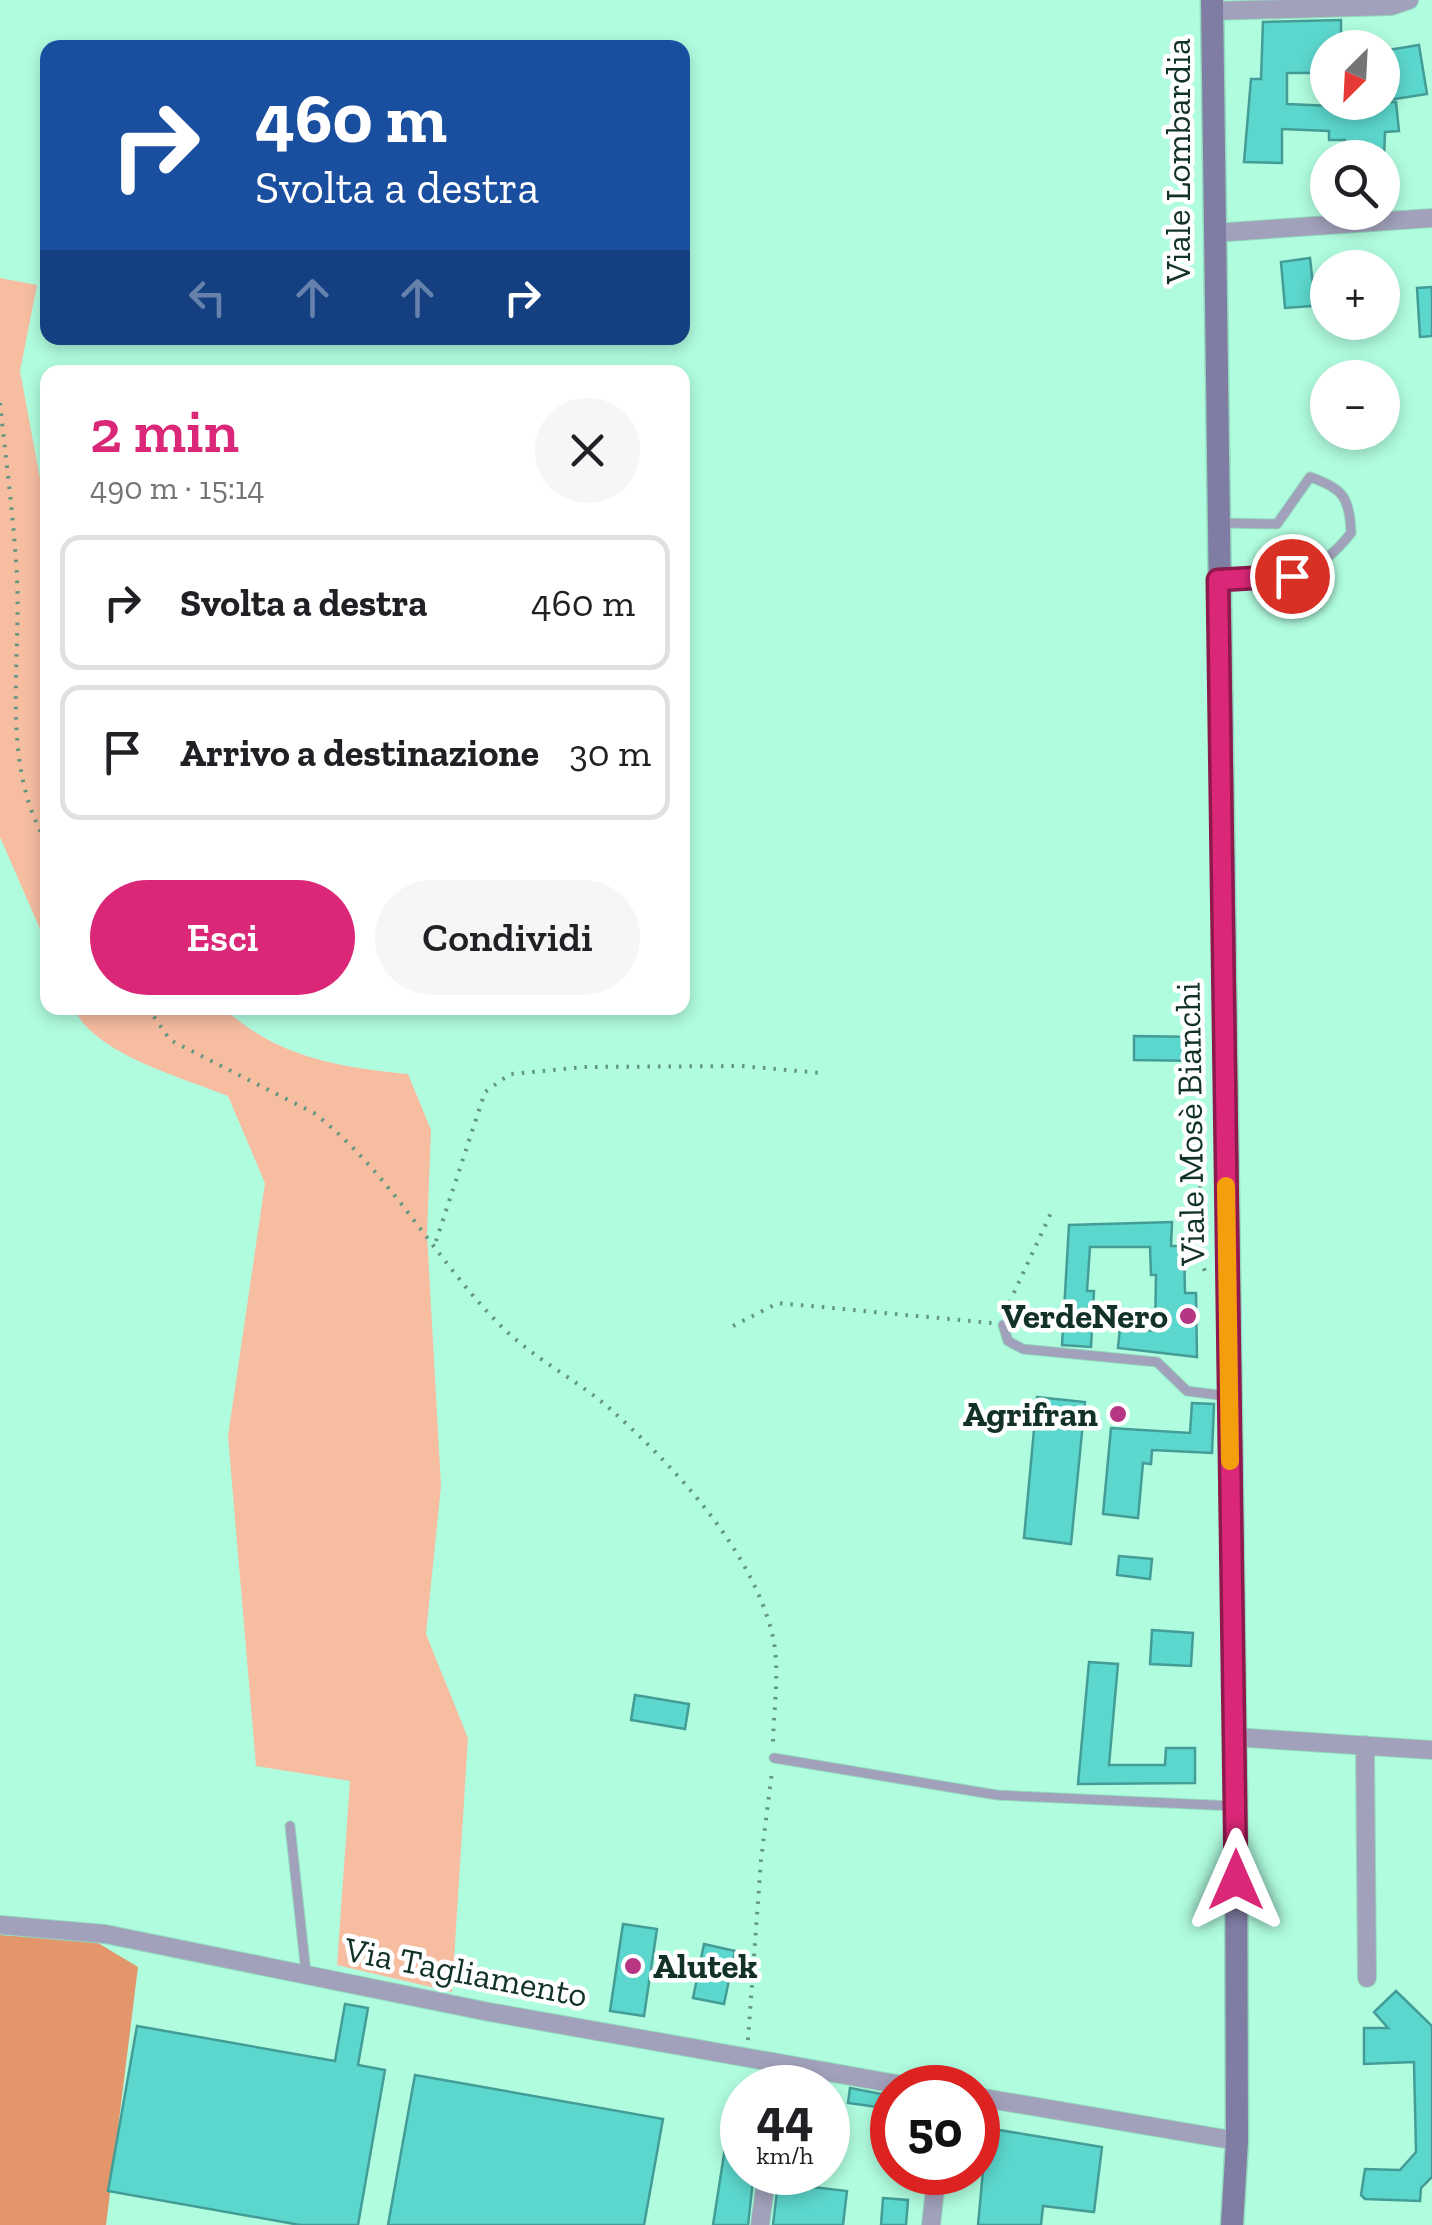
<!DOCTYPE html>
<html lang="it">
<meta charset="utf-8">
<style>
:root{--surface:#fff;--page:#f6f6f6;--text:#202124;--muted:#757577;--line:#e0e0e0;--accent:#db2777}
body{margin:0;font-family:"Zilla Slab",serif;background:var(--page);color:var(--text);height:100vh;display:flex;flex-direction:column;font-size:38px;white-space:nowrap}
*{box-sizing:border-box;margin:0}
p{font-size:32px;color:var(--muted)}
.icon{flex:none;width:55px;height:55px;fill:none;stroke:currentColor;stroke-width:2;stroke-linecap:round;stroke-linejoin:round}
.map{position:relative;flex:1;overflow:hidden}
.details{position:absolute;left:40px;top:365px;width:650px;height:650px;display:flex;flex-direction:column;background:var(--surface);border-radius:20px;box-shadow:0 5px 15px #0003}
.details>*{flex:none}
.guide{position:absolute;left:40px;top:40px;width:650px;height:305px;border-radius:20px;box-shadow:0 5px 15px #0003;background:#1a4fa0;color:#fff;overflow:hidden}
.needle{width:65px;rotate:204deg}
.fabs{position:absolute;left:1310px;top:30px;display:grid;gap:20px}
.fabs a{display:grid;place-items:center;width:90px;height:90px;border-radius:50%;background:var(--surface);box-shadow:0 5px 15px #0003;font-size:50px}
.speed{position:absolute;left:720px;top:2065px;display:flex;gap:20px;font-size:50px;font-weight:700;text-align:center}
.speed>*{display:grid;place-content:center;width:130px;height:130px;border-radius:50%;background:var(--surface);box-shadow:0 5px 15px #0003;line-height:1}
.speed small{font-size:25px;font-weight:400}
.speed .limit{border:15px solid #d22;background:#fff;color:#111}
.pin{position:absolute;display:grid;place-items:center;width:85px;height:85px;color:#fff;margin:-42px;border:5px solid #fff;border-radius:50%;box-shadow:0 2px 10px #0007}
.me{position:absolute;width:110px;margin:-55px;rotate:0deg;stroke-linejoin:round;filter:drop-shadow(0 0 8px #0008)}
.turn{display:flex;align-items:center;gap:35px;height:210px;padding:0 50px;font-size:45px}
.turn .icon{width:130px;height:130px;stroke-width:2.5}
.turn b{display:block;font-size:70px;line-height:85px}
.lanes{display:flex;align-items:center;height:95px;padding:0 50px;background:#0003;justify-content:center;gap:50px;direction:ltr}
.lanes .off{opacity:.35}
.round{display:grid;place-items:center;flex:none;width:105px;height:105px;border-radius:52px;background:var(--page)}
.headline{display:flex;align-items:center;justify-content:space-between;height:170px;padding:0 50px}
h1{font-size:60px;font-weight:600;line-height:75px;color:var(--accent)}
.primary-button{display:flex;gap:20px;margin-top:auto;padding:20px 50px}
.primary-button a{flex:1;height:115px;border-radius:60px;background:var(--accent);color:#fff;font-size:40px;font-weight:600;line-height:115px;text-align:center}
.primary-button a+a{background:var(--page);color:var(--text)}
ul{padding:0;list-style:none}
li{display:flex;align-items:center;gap:30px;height:135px;margin:0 20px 15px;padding:0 30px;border:5px solid var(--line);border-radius:20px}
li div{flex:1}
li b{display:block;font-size:38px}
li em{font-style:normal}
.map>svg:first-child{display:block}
.green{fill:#f6bda1}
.forest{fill:#e3956c}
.building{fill:#5cd7cd;stroke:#439d96;stroke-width:2.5}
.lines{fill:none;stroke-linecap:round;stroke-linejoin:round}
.service-casing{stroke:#94d8be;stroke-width:11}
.minor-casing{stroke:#94d8be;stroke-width:20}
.secondary-casing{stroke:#94d8be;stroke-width:25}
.path{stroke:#609682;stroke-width:4;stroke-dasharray:2.5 8;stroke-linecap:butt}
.service{stroke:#a2a1bb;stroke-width:9}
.minor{stroke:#a2a1bb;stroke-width:18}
.secondary{stroke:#807da4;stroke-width:22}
.route-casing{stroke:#8e194d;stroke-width:25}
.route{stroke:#db2777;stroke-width:18}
.slow{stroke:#f59e0b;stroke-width:18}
.poi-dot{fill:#b63682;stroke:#fff;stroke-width:4}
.labels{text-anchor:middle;stroke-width:9;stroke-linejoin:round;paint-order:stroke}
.street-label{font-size:35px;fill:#123227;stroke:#fff}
.poi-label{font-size:35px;font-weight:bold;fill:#123227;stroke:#fff;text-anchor:end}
</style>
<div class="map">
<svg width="1432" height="2225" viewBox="0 0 1432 2225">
<rect width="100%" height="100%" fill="#b0fcdf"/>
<path class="green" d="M0 278 37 285 20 371 47 516V945L0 837Z
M74 1008H223C278 1057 336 1067 408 1074L431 1130 427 1234 441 1486 426 1634 468 1738 452 1992 337 1965 350 1781 256 1766 228 1436 265 1183 228 1096C184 1078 93 1054 74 1008Z"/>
<path class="forest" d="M0 1935 93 1940 138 1967 106 2225H0Z"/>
<path class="building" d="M1341 20V48H1328V73H1287V104L1356 107 1355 102H1396L1399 131 1385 132 1384 158H1345V140H1329V131L1282 129V163L1244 162 1251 79H1261L1263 22Z
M1419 45 1427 94 1382 101V51Z
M1310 258 1313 285 1324 284 1326 305 1285 308 1281 262Z
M1432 287V336L1420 337 1417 288Z
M1134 1036 1199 1037 1198 1061 1134 1060Z
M1172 1222 1171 1246H1184L1185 1293H1196L1197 1357 1118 1348 1120 1328 1155 1331 1156 1275H1151L1150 1247H1090L1087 1291H1094L1091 1347 1062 1345 1069 1225Z
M1037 1397 1085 1402 1071 1544 1024 1538Z
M1192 1403 1214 1404 1212 1453 1152 1450 1151 1464 1143 1463 1138 1518 1103 1514 1111 1428 1190 1433Z
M1119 1556 1152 1559 1150 1579 1117 1575Z
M1152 1630 1193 1633 1191 1666 1150 1664Z
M1089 1662 1118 1664 1109 1765H1165L1166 1748H1195V1783L1078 1784Z
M635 1695 689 1704 685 1729 631 1720Z
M623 1924 657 1929 644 2016 610 2011Z
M704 1944 735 1951 724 2004 693 1998Z
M1396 1991 1432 2026V2177L1421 2188 1420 2201 1365 2199 1361 2195 1365 2169 1400 2170 1416 2152 1414 2062 1364 2064V2028H1388L1374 2012Z
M345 2004 368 2008 358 2065 385 2070 358 2225H300L108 2191 137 2026 335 2061Z
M415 2075 663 2119 644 2225H388Z
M850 2088 892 2096V2109L848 2103Z
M987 2128 1102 2147 1094 2212 1043 2206 1041 2225H978Z
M725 2148 742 2151V2172H754L748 2225H713Z
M778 2183 847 2191 843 2225H773Z
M883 2198 908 2200 906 2225H881Z"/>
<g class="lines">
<defs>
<path id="service" d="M1220 580C1282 576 1310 585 1351 533 1350 498 1343 488 1310 477L1277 524 1223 523
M1003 1325 1008 1341 1023 1349 1157 1362 1187 1391 1227 1396
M774 1758 997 1795 1233 1806
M290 1826 306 1973"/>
<path id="minor" d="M1212 11 1391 6 1409 0
M1213 233 1432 218
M1234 1737 1432 1750
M1365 1745 1367 1978
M0 1925 105 1934 489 2012 919 2088
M772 2088 773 2065
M978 2097 1237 2141
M760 2225 767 2172
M931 2225 937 2172"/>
<path id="secondary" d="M1212 0 1236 1806 1237 2141 1232 2225"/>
</defs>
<use href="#service" class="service-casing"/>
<use href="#minor" class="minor-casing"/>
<use href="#secondary" class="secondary-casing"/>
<path class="path" d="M0 403C6 461 14 520 17 578 21 670 0 766 48 845
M148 1008 170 1040 314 1113C390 1172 433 1257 499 1324 531 1357 574 1378 608 1407 673 1465 750 1547 772 1633 781 1669 773 1710 773 1747
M1200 1185 1201 1262 1208 1278
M436 1241 485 1092 510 1074 585 1067 742 1066 821 1073
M1005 1312 1051 1213
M733 1326 778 1303 992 1323
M748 2040 761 1860 772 1771"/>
<use href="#service" class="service"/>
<use href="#minor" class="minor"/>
<use href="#secondary" class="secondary"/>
</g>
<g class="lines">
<defs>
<path id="route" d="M1236 1880 1218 580 1292 576"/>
</defs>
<use href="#route" class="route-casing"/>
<use href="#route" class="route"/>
<path class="slow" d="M1226 1186 1230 1461"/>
</g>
<g class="poi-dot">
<circle cx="1188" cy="1316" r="10"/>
<circle cx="1118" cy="1414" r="10"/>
<circle cx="633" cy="1966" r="10"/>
</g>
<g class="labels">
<g class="street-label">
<text transform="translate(1178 161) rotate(-90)" y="12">Viale Lombardia</text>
<text transform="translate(1190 1124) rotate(-91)" y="12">Viale Mosè Bianchi</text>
<text transform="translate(466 1972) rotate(11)" y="12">Via Tagliamento</text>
</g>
<g class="poi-label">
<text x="1168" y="1328">VerdeNero</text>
<text x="1098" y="1426">Agrifran</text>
<text x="653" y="1978" text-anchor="start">Alutek</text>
</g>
</g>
</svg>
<div class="fabs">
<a><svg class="needle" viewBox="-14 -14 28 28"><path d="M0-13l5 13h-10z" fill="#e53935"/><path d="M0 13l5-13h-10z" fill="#757577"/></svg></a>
<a><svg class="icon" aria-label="search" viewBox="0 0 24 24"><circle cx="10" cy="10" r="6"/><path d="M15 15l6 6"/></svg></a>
<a>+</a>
<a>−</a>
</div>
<div class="speed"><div>44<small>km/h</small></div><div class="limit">50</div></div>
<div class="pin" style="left:1292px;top:576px;background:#d93025"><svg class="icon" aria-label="arrive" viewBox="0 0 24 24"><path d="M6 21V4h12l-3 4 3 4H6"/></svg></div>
<svg class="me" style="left:1236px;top:1880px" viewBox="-20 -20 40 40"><path d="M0-17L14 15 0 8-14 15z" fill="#db2777" stroke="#fff" stroke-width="4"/></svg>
<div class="guide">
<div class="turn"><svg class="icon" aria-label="right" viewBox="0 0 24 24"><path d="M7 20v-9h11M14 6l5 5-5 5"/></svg><div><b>460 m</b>Svolta a destra</div></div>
<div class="lanes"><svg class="icon off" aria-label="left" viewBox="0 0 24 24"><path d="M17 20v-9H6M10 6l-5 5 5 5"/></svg><svg class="icon off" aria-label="ahead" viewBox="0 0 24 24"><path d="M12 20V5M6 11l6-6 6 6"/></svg><svg class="icon off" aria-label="ahead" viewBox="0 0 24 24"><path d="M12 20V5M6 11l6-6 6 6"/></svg><svg class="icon" aria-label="right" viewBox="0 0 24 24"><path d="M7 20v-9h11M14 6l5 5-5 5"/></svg></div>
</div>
<section class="details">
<div class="headline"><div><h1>2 min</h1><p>490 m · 15:14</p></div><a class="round"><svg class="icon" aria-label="close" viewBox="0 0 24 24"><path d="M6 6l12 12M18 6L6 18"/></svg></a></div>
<ul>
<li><svg class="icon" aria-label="right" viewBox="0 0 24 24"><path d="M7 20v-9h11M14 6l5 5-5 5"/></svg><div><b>Svolta a destra</b></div><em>460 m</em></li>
<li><svg class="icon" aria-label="arrive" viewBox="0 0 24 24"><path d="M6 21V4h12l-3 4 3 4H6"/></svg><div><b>Arrivo a destinazione</b></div><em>30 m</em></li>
</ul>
<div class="primary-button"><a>Esci</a><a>Condividi</a></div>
</section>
</div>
